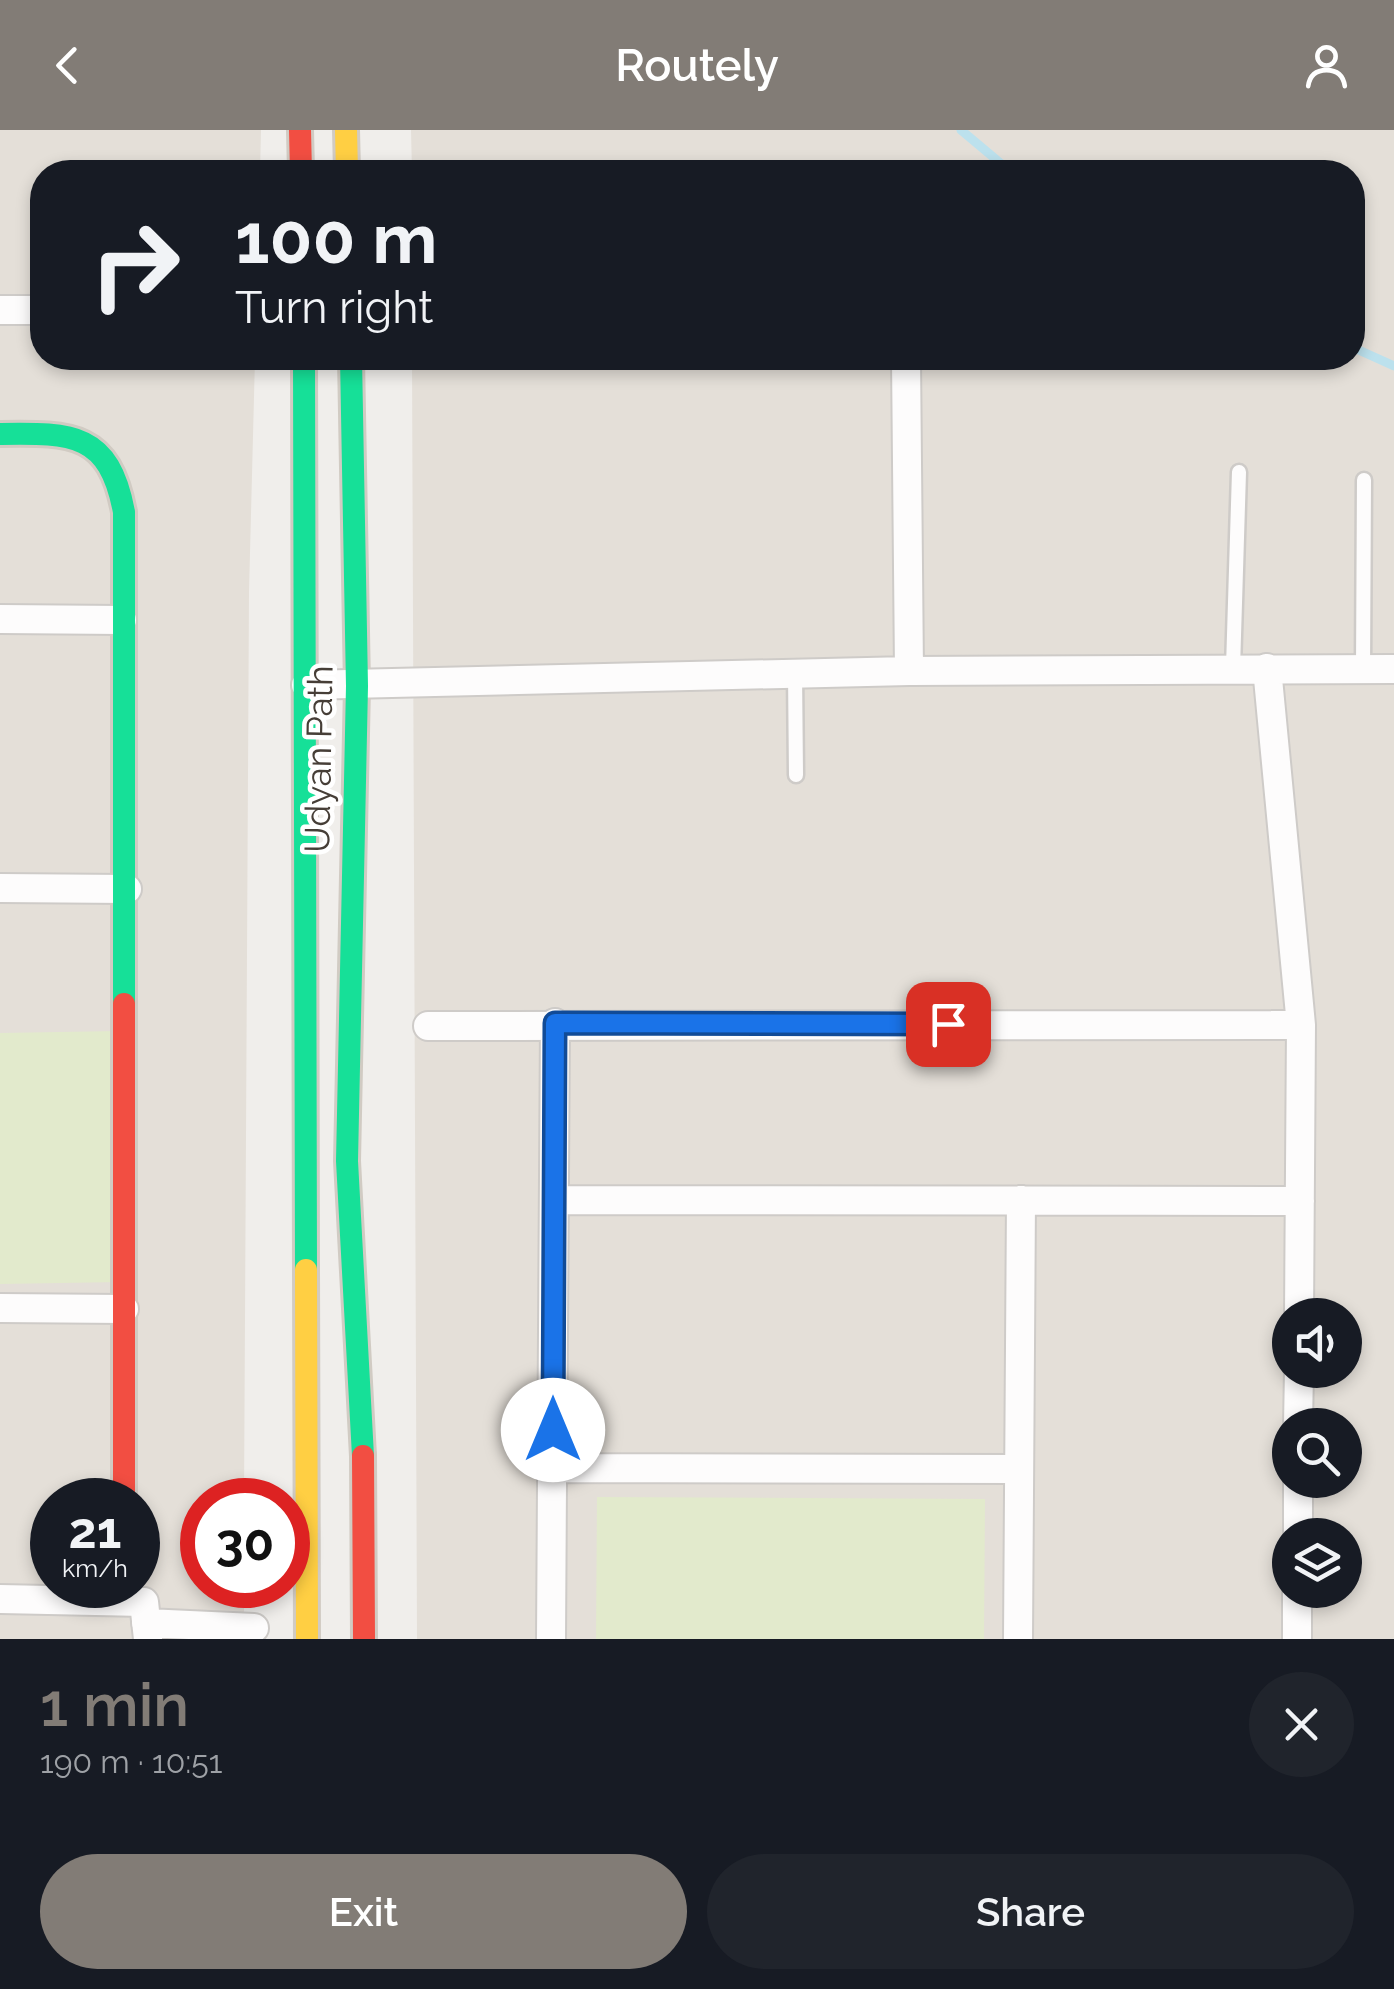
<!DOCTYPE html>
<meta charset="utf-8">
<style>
:root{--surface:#171b24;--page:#20242c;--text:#f1f3f6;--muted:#9ea1a6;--accent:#827c76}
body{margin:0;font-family:Raleway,sans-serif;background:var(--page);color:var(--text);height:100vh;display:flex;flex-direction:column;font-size:38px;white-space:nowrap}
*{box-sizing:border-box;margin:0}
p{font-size:32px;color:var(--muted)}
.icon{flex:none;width:55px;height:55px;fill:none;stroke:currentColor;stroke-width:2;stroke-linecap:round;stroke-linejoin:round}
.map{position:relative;height:1509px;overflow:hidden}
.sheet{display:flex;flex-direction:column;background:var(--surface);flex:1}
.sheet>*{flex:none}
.hud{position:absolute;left:30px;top:30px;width:1335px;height:210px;border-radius:40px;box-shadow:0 5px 15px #0003;background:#171b24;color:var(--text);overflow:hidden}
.tools{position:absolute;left:1272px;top:1168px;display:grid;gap:20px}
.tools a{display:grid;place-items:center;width:90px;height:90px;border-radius:50%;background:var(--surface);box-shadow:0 5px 15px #0003;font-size:50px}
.speed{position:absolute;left:30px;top:1348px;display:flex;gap:20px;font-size:50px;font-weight:700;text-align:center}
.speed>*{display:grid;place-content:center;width:130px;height:130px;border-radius:50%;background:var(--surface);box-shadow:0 5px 15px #0003;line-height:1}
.speed small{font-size:25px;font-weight:400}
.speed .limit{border:15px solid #d22;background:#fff;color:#111}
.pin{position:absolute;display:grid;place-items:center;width:85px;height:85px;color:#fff;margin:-42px;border-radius:20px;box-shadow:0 5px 15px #0006}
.me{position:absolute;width:110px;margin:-55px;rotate:0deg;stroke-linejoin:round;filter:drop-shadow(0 0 8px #0008)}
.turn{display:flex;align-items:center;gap:35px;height:210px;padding:0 40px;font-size:45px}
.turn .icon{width:130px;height:130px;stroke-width:2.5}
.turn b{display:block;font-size:70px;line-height:85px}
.round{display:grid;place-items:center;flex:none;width:105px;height:105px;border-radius:52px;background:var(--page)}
.summary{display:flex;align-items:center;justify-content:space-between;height:170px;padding:0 40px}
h1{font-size:60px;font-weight:600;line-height:75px;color:var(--accent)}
.cta{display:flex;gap:20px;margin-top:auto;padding:20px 40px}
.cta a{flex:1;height:115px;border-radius:60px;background:var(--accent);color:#fff;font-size:40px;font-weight:600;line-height:115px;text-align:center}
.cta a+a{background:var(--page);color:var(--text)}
header{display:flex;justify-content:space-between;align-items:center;height:130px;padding:0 40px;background:var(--accent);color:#fff;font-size:45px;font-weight:600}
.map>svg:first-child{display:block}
.residential{fill:#e4dfd8;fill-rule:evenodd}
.green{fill:#e2eacc}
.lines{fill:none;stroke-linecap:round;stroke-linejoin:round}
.stream{stroke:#bce1ed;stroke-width:9}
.lane-casing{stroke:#cecbc8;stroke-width:19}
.street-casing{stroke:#cecbc8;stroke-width:32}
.fast-casing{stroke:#d1cbc3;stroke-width:28}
.slow-casing{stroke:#d1cbc3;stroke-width:28}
.jam-casing{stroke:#d1cbc3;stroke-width:28}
.lane{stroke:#fdfcfc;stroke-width:14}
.street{stroke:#fdfcfc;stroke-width:28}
.fast{stroke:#16e098;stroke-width:22}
.slow{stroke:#ffcf43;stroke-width:22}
.jam{stroke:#f24e42;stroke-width:22}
.route-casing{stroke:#114b97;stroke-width:25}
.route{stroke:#1a73e8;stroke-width:18}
.labels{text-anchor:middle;stroke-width:9;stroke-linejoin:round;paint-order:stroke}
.street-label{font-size:35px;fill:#463e37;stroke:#fff}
</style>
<header><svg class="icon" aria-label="back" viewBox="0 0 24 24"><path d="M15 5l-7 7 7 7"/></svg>Routely<svg class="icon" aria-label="person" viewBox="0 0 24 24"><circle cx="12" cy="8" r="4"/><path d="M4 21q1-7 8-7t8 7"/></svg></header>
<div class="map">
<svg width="1394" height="1509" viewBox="0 0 1394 1509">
<rect width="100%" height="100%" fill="#f0eeeb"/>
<path class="residential" d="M0 0H261L260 42H42V228H255L249 462 244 1370H202V1455H244V1509H0ZM52 1370H138V1455H52Z
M411 0H1394V1509H417L412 228H1352V42H412ZM1290 1185H1345V1240H1290ZM1290 1295H1345V1350H1290ZM1290 1405H1345V1460H1290Z"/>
<path class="green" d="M119 901 121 1152 0 1154V903Z
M597 1367 985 1369 984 1509H596Z"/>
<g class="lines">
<path class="stream" d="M961 0 1011 42
M1352 217 1394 236"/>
<defs>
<path id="lane" d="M1233 538 1239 342
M1363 539 1364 350
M795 543 796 645"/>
<path id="street" d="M0 180H42
M906 228 909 541
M0 489 122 490
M1267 538 1301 895 1299 1185
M306 555 909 541 1394 539
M0 758 127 759
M428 896 1301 895
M554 1070 1300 1071
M0 1178 124 1179
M1298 1295 1299 1240
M552 1338 1019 1339
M1298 1405V1350
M0 1469 144 1472 148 1509
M146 1493 254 1498
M551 1509 555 893
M1018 1509 1021 1070
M1297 1509V1460"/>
<path id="fast" d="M304 228 306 1140
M351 228 357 556 347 1031 363 1326
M0 304C72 303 109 302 124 382V874"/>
<path id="slow" d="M346 0 347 42
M306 1140 307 1509"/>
<path id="jam" d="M300 0 301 42
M124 874V1370
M363 1326 364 1509"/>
</defs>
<use href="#lane" class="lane-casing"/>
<use href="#street" class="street-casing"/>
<use href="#fast" class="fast-casing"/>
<use href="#slow" class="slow-casing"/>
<use href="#jam" class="jam-casing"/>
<use href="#lane" class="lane"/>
<use href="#street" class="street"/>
<use href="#fast" class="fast"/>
<use href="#slow" class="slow"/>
<use href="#jam" class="jam"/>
</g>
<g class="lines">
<defs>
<path id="route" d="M553 1300 555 893 948 894"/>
</defs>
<use href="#route" class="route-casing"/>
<use href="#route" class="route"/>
</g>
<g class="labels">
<g class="street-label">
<text transform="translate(319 629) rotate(-89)" y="12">Udyan Path</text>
</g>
</g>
</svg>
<div class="tools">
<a><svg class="icon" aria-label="sound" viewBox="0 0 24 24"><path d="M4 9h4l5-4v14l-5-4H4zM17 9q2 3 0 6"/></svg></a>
<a><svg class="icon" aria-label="search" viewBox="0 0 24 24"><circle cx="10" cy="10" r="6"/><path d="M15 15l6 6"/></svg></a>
<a><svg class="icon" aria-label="layers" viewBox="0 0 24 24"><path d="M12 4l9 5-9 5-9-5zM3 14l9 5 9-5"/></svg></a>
</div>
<div class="speed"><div>21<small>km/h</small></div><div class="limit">30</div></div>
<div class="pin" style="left:948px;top:894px;background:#d93025"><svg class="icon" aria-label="arrive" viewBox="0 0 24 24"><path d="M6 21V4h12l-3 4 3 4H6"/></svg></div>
<svg class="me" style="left:553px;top:1300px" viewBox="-20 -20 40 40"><circle r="19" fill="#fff"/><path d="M0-13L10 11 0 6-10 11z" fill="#1a73e8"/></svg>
<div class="hud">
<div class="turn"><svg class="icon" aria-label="right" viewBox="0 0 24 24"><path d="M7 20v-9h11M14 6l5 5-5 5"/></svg><div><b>100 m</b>Turn right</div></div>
</div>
</div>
<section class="sheet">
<div class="summary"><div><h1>1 min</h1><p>190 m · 10:51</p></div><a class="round"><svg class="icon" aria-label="close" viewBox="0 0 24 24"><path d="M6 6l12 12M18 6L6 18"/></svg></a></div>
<div class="cta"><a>Exit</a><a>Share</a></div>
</section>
